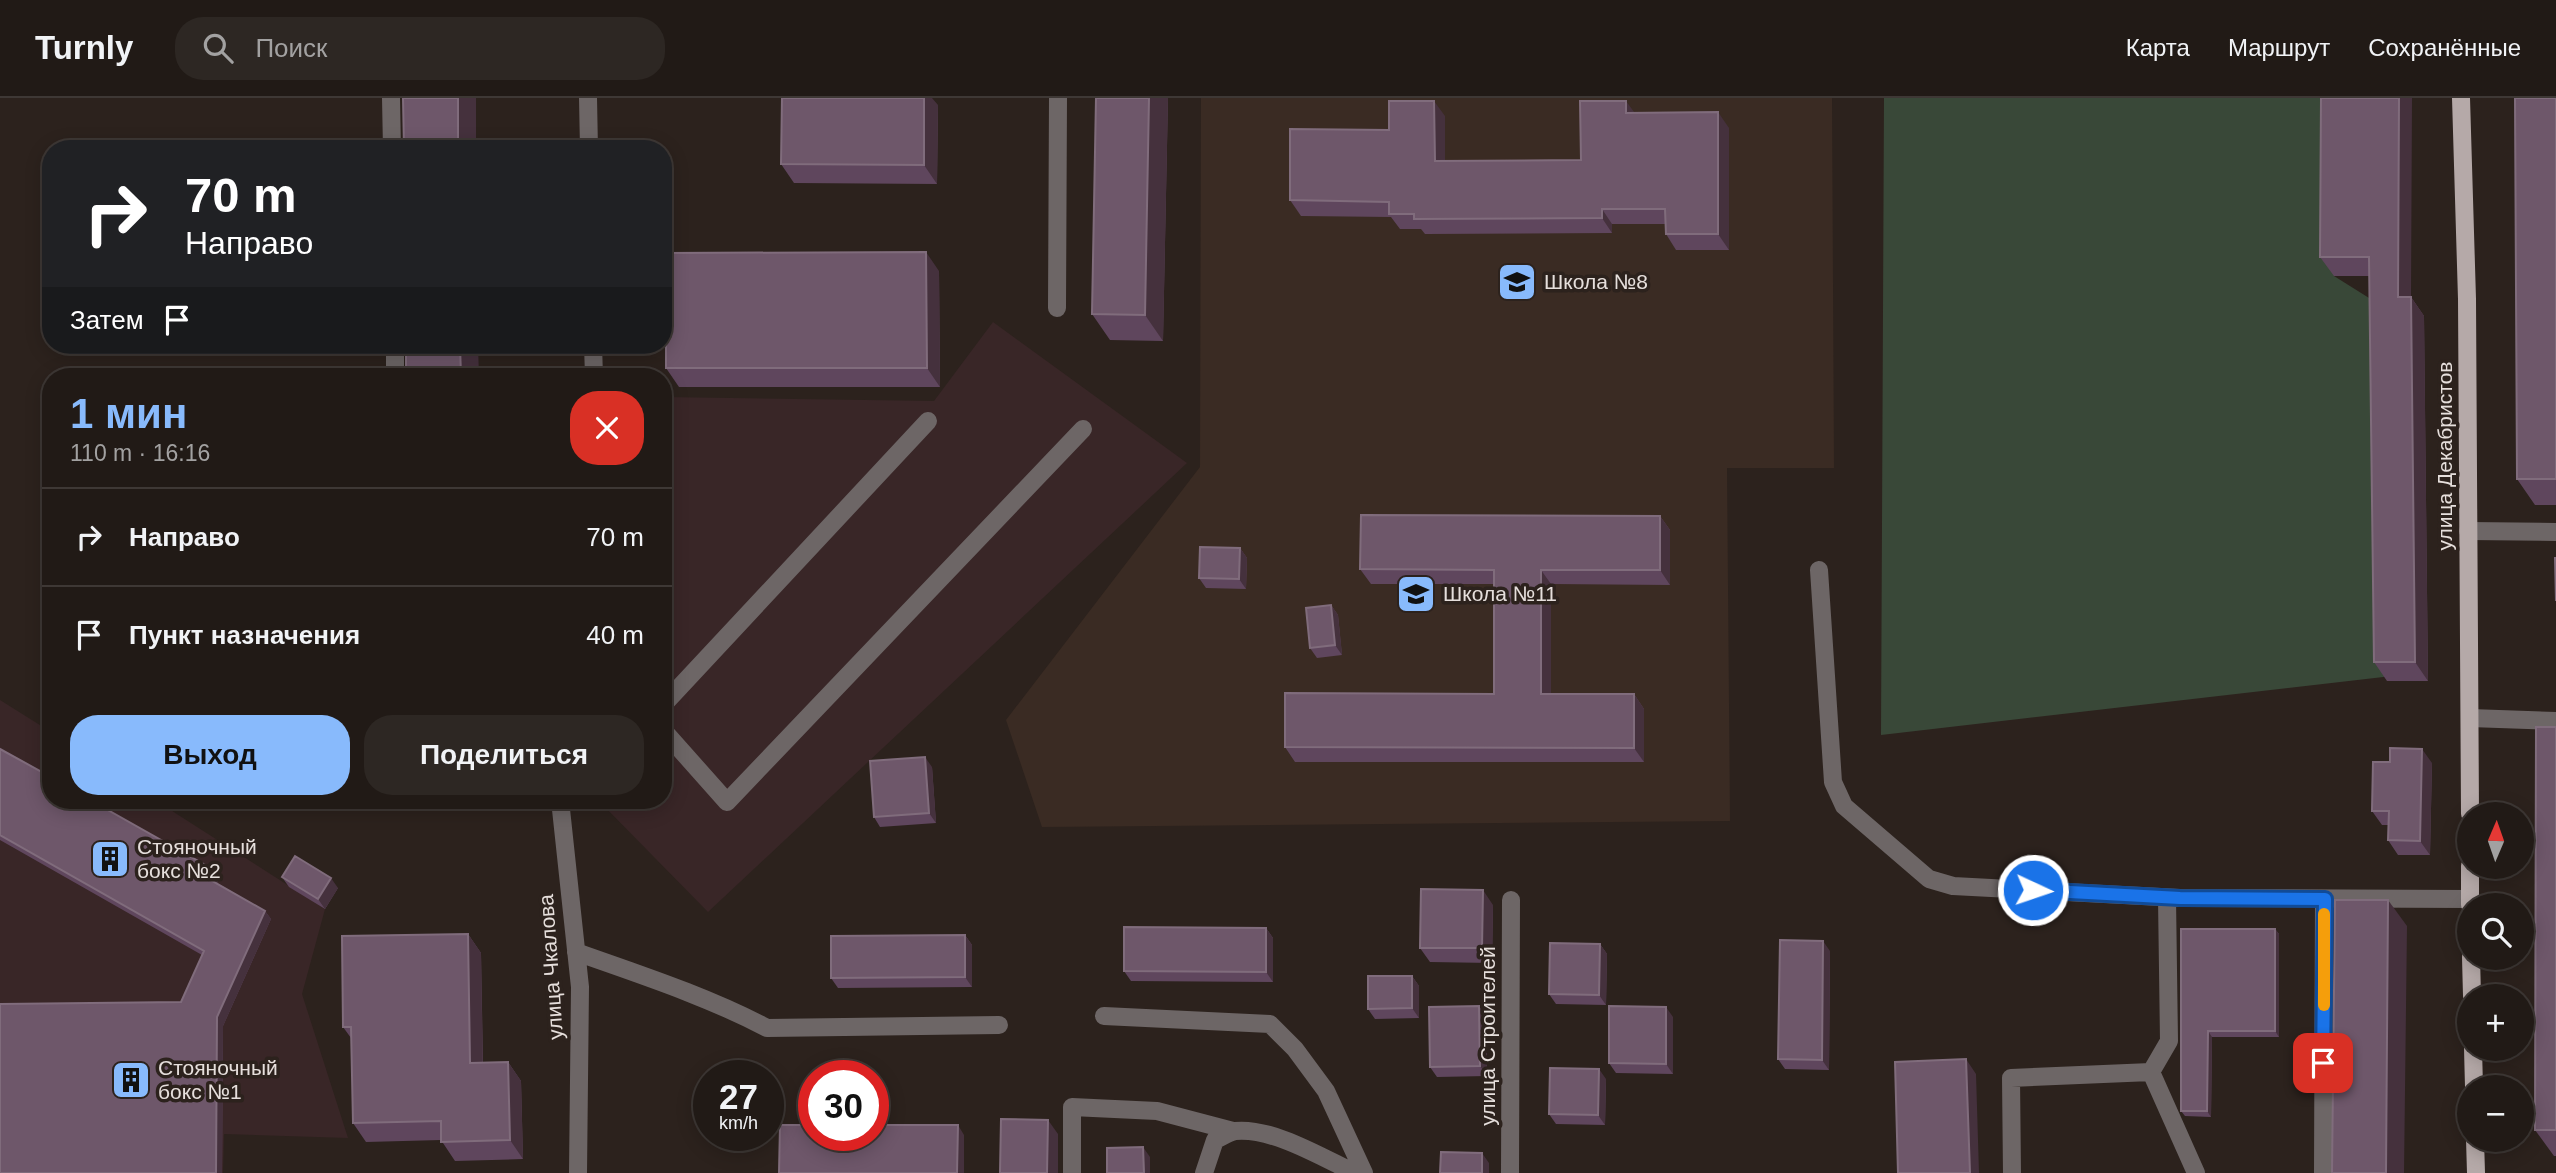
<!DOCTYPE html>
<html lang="ru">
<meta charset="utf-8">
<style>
:root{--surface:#211a16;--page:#2d2723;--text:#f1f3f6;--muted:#a2a1a1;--line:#3e3835;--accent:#88bafc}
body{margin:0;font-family:Helvetica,sans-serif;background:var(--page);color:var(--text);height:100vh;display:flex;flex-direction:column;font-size:26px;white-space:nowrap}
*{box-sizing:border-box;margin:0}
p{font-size:23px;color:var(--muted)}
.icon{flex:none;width:38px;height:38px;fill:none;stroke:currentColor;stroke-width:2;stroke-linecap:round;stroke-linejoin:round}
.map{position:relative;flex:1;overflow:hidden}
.sheet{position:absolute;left:42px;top:270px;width:630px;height:441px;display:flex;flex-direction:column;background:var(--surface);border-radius:28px;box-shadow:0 4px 18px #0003,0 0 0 2px var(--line)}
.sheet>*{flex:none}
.banner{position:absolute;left:42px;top:42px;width:630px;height:214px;border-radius:28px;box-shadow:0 4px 18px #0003,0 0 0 2px var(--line);background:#202124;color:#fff;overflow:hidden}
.needle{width:46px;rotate:2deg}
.buttons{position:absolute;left:2457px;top:704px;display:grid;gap:14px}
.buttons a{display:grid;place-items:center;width:77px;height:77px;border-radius:50%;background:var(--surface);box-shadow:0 4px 18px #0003,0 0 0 2px var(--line);font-size:35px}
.speed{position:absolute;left:693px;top:962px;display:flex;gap:14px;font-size:35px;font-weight:700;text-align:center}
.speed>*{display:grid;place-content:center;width:91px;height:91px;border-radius:50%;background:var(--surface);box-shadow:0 4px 18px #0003,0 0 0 2px var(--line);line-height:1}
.speed small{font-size:18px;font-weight:400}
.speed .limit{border:10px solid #d22;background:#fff;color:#111}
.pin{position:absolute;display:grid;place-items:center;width:60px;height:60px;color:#fff;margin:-30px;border-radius:14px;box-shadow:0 4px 10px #0006}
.me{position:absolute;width:77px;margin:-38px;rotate:93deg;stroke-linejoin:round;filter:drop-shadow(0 0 5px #0008)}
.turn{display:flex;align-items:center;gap:24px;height:147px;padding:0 28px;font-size:32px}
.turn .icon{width:91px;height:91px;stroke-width:2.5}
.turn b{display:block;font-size:49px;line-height:60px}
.then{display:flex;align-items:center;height:66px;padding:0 28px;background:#0003;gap:14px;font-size:26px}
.round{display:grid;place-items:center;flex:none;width:74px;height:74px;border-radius:28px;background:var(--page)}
.overview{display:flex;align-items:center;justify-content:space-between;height:119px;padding:0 28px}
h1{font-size:42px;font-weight:700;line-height:52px;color:var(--accent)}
.cta{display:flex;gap:14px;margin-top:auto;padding:14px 28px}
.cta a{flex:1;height:80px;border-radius:28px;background:var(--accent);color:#111;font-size:28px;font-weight:700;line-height:80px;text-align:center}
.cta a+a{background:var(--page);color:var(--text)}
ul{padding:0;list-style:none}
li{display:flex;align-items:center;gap:21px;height:98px;padding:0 28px;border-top:2px solid var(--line)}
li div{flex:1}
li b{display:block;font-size:26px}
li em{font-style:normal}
header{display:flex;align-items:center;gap:42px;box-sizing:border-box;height:98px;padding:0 35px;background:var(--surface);border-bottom:2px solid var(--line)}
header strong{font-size:33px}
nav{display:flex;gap:38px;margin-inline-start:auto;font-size:24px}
.search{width:490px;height:63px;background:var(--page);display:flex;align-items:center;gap:18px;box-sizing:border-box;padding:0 24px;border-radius:28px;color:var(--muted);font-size:26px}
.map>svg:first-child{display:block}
.industrial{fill:#392627}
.built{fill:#3a2b23}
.green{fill:#394838}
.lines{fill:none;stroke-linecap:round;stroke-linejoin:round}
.minor{stroke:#6d6666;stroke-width:18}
.major{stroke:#b5a9a8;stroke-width:18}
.wall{fill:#5f465d}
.shaded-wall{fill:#45313d}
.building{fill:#6e576a;stroke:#806c7c;stroke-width:2}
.route-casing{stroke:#114b97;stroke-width:18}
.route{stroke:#1a73e8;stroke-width:12}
.slow{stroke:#f59e0b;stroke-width:12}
.labels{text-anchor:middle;stroke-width:7;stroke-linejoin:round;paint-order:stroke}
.poi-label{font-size:21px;fill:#e6dfdc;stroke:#2c221d;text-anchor:start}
.street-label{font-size:21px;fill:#e6dfdc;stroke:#2c221d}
</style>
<header>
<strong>Turnly</strong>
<div class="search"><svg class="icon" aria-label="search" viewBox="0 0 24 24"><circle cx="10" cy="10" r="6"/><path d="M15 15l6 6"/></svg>Поиск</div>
<nav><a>Карта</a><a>Маршрут</a><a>Сохранённые</a></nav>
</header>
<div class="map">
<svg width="2556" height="1075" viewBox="0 0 2556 1075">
<rect width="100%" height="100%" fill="#2c221d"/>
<path class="industrial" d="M993 224 1187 365 708 814 598 702H663V299L934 303Z
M0 602 51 634V702H155L325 811 302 896 348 1040 224 1036 223 1075H0Z"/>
<path class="built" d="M1201 0H1832L1834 370H1727L1730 723 1042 729 1006 622 1200 369Z"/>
<path class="green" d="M1884 0H2335L2334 178 2393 215 2392 578 1881 637Z"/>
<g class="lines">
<path class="minor" d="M391 0 392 51
M588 0 589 51
M1057 210 1058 0
M395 247V278
M593 247 594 278
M2468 433 2556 434
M1819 472 1833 684 1844 708 1929 781 1953 788 2180 800 2470 801
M663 607 928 323
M2470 620 2556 623
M663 632 727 704 1083 331
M560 702 580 889 578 1075
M576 854C641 877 706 898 767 930L999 927
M1104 918 1270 926 1295 951 1326 993 1364 1075
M2151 974 2169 943 2167 800
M1072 1075V1009L1157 1013 1233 1033
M1204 1075 1215 1042C1222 1039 1229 1034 1235 1033 1272 1029 1323 1060 1355 1075
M1510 1075 1511 802
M2012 1075 2011 980 2151 974 2196 1075
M2323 1075 2324 801"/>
<path class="major" d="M2461 0 2467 201 2470 716
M2470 807V768
M2471 859 2472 898
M2473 950 2474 989
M2475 1041 2476 1075"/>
</g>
<path class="wall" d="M1096 0H1168L1163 243 1110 242 1092 216Z
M2321 0 2411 199 2424 218 2428 583H2387L2374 564 2369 178H2334L2320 159Z
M2556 0V407H2535L2517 381Z
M938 7 937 86 794 85 781 66Z
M1634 15 1729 30V152H1676L1666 136 1665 126H1612V135L1425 136 1421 131H1400L1391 119 1301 118 1290 102 1389 32 1445 18V63L1581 62Z
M939 173 940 289H679L666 270Z
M1660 418 1670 432V487L1551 486V596H1634L1644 611V664H1295L1285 649 1494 596V486H1371L1360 471Z
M1240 450 1247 460 1246 491 1206 490 1199 480Z
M1331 507 1338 517 1342 557 1317 560 1310 550Z
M2556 629V1058H2554L2535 1032Z
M0 651 220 780 217 785 265 813 271 821 223 928 222 1075H0L181 904 202 857 0 742Z
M2432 665 2430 757H2398L2388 742V727H2382L2372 713Z
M932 669 936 725 880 729 874 719Z
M282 779 338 790 325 811 289 789Z
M1493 807 1492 865 1430 864 1420 850Z
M1266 830 1273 840V884L1131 883 1124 873Z
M2181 831H2275L2279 836V939H2212L2211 1019 2185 1018 2181 1013Z
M468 836 481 855 483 965 508 964 521 983 523 1061 455 1063 441 1042 366 1044 353 1025 351 940 343 929Z
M965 837 972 847V889L838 890 831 880Z
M1600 846 1607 856 1606 907 1556 906 1549 896Z
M1830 853 1829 972 1785 971 1778 961Z
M1412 878 1419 888V920L1375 921 1368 911Z
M1486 918 1487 978 1437 979 1430 969Z
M1673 919V976L1616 975 1609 965Z
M1606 981 1605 1027 1556 1026 1549 1016Z"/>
<path class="shaded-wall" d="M458 0H476V51H458Z
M924 0H932L938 7 937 86 924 67Z
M1149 0H1168L1163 243 1145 217Z
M2399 0H2412L2411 199 2424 218 2428 583 2415 564 2398 199Z
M1434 3 1445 18V78L1435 63Z
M1626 3 1637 18 1626 15Z
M1718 14 1729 30V152L1718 136Z
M1602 111 1612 126V135L1602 120Z
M926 154 939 173 940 289 927 270Z
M460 247H478L479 278H461Z
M1660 418 1670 432V487L1660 472Z
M1240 450 1247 460 1246 491 1239 481Z
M1541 472 1551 486V611L1541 596Z
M1331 507 1338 517 1342 557 1335 547Z
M1634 596 1644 611V664L1634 650Z
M2422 651 2432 665 2430 757 2420 743Z
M925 659 932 669 936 725 929 715Z
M214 772 220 780 215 789 209 781Z
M331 780 338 790 325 811 318 801Z
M1483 792 1493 807 1492 865 1482 850Z
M2388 802 2407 828 2404 1075H2386Z
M265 813 271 821 223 928 222 1075H216L217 919Z
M1266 830 1273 840V884L1266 874Z
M2275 831 2279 836V939L2275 933Z
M468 836 481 855 483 984 470 965Z
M965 837 972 847V889L965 879Z
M1823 843 1830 853 1829 972 1822 962Z
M1600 846 1607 856 1606 907 1599 897Z
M1412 878 1419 888V920L1412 910Z
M1479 908 1486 918 1487 978 1480 968Z
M1666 909 1673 919V976L1666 966Z
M2208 933 2212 939 2211 1019 2207 1013Z
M1966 961 1976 976 1979 1075H1970Z
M508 964 521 983 523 1061 510 1042Z
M1599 971 1606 981 1605 1027 1598 1017Z
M1048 1022 1058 1036V1075H1047Z
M958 1027 964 1037V1075H957Z
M1143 1049 1150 1059V1075H1144Z
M1482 1055 1489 1065V1075H1482Z"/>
<path class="building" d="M403 0H458V51H404Z
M782 0H924V67L781 66Z
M1096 0H1149L1145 217 1092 216Z
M2321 0H2399L2398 199H2411L2415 564H2374L2369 159H2320Z
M2515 0H2556V381H2517Z
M1389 3H1434L1435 63 1581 62 1580 3H1626V15L1718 14V136H1666L1665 111H1602V120L1414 121V116H1389V104L1290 102V31L1389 32Z
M926 154 927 270H666V155Z
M406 247H460L461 278H406Z
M1361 417 1660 418V472H1541V596H1634V650L1285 649V595L1494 596V472L1360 471Z
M1200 449 1240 450 1239 481 1199 480Z
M2555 460H2556V503Z
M1331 507 1335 547 1310 550 1306 510Z
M2536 629H2556V1032H2535Z
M2390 650 2422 651 2420 743 2388 742 2389 713H2372L2373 664H2390Z
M0 651 51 679V702H90L214 772 209 781 265 813 217 919 216 1075H0V906L181 904 204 853 0 737Z
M925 659 929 715 874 719 870 663Z
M295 758 331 780 318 801 282 779Z
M1421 791 1483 792 1482 850H1420Z
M2335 802H2388L2386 1075H2332Z
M1124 829 1266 830V874L1124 873Z
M2181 831H2275V933H2208L2207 1013H2181Z
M468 836 470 965 508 964 510 1042 441 1044V1023L353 1025 351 929H343L342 838Z
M965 837V879L831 880V838Z
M1780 842 1823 843 1822 962 1778 961Z
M1550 845 1600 846 1599 897 1549 896Z
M1368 878H1412V910L1368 911Z
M1479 908 1480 968 1430 969 1429 909Z
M1609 908 1666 909V966L1609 965Z
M1966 961 1970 1075H1898L1895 964Z
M1550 970 1599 971 1598 1017 1549 1016Z
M1001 1021 1048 1022 1047 1075H1000Z
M780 1027H814V1038H873V1027H958L957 1075H779Z
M1143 1049 1144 1075H1107V1050Z
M1441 1054 1482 1055V1075H1440Z"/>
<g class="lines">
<defs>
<path id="route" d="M2033 792 2180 800 2325 801 2323 965"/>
</defs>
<use href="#route" class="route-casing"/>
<use href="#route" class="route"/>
<path class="slow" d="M2324 907V816"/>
</g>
<defs>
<symbol id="school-square" viewBox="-11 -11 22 22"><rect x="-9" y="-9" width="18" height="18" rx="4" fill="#88bafc" stroke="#2c221d"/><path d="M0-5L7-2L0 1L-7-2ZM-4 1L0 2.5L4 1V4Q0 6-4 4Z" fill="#111"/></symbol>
<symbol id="building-square" viewBox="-11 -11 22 22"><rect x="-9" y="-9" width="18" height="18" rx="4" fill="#88bafc" stroke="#2c221d"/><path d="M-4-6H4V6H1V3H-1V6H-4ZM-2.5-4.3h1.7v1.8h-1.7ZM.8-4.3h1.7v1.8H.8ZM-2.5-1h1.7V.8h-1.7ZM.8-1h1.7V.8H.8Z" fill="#111"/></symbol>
</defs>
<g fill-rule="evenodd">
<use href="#school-square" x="1495" y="162" width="44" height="44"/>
<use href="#school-square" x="1394" y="474" width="44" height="44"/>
<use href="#building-square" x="88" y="739" width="44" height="44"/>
<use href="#building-square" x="109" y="960" width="44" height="44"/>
</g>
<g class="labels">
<g class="poi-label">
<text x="1544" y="191">Школа №8</text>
<text x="1443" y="503">Школа №11</text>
<text x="137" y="756">Стояночный<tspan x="137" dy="24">бокс №2</tspan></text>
<text x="158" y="977">Стояночный<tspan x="158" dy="24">бокс №1</tspan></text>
</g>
<g class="street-label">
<text transform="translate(2445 358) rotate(-90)" y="7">улица Декабристов</text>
<text transform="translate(551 869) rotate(-94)" y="7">улица Чкалова</text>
<text transform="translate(1488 938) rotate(-90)" y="7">улица Строителей</text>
</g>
</g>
</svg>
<div class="buttons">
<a><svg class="needle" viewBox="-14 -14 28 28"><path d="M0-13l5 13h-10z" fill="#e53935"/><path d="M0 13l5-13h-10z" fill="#a2a1a1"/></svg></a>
<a><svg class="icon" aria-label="search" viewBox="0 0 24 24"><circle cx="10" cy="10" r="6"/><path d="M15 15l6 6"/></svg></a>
<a>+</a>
<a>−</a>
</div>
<div class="speed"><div>27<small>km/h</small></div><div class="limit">30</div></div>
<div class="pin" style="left:2323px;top:965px;background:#d93025"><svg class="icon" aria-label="arrive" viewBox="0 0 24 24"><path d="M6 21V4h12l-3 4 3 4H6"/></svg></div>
<svg class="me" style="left:2033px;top:792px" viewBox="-20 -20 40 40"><circle r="17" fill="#1a73e8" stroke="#fff" stroke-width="3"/><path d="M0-11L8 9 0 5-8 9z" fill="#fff"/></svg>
<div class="banner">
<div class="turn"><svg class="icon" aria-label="right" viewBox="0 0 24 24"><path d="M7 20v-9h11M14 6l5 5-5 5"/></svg><div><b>70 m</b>Направо</div></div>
<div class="then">Затем<svg class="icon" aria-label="arrive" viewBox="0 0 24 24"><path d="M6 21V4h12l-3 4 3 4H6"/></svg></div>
</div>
<section class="sheet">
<div class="overview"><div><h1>1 мин</h1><p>110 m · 16:16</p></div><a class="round" style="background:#d93025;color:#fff"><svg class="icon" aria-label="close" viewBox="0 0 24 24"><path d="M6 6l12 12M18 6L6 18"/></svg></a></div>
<ul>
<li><svg class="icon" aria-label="right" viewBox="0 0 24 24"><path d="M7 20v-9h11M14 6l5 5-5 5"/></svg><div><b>Направо</b></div><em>70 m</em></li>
<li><svg class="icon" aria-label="arrive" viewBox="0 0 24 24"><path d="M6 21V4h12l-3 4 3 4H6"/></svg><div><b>Пункт назначения</b></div><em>40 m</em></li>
</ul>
<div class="cta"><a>Выход</a><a>Поделиться</a></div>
</section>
</div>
